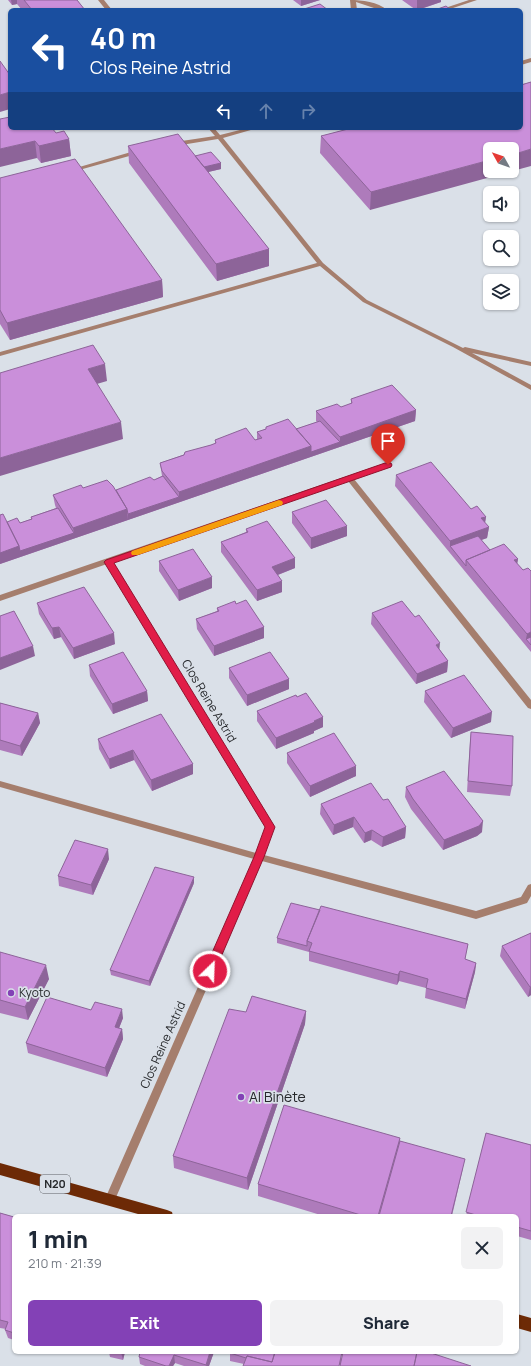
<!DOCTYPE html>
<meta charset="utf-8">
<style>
:root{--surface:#fff;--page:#f2f2f3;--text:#1f2937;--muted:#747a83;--accent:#8341b6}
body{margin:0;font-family:Manrope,sans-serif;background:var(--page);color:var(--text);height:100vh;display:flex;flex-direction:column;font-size:15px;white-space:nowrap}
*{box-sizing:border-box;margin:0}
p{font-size:13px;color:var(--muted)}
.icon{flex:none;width:22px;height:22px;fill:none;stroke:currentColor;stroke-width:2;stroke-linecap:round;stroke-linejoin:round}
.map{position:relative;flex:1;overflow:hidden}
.drawer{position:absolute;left:12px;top:1214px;width:507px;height:140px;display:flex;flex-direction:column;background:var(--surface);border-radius:6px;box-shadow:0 1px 3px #0004}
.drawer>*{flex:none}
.hud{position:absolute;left:8px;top:8px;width:515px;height:122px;border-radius:6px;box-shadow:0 1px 3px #0004;background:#1a4fa0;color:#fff;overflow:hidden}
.needle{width:26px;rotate:310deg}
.fabs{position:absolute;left:483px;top:142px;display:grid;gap:8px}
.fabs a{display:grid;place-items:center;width:36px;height:36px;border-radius:6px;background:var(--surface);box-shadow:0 1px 3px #0004;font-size:20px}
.pin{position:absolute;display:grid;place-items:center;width:34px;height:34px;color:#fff;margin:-41px -17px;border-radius:50% 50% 50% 0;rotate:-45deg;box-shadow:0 0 4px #0007}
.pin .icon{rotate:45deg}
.me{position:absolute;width:44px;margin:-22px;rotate:24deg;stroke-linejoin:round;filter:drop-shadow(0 0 3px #0008)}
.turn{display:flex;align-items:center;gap:14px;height:84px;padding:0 16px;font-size:18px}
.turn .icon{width:52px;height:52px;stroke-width:2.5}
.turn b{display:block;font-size:28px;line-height:34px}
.lanes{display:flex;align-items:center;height:38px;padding:0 16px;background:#0003;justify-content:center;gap:20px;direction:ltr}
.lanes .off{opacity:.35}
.round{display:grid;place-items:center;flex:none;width:42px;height:42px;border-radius:6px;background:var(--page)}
.summary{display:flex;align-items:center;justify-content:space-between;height:68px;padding:0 16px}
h1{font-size:24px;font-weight:800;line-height:30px}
.action{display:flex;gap:8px;margin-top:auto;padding:8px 16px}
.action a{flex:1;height:46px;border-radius:6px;background:var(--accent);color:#fff;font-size:16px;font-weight:800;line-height:46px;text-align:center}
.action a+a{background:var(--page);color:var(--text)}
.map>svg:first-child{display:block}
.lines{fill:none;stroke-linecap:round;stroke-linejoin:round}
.service{fill:#a57e6d;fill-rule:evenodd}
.minor{fill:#a57e6d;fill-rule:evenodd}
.primary{fill:#6d2a06;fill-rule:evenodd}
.wall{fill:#ae7bbb}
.shaded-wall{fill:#8d6499}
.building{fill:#ca8fda;stroke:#8d6499}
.route{fill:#e11d48;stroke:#92132f}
.slow{fill:#f59e0b}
.poi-dot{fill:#8341b6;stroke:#dae0e8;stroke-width:1.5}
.labels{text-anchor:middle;stroke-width:3.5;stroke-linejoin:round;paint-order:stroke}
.shield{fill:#dae0e8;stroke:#5c5f64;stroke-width:1}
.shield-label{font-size:11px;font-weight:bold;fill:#26282b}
.street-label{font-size:12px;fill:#26282b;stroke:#dae0e8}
.poi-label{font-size:12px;fill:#26282b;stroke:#dae0e8;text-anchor:start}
.near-poi-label{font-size:14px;fill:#26282b;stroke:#dae0e8;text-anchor:start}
</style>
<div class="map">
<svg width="531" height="1366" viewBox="0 0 531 1366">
<rect width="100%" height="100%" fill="#dae0e8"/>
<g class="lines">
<path class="service" d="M98 0H104L112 10H106Z
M531 58V62L521 65V61Z
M208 128H214L220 135 248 128H258L223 138 323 263 367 300 463 348 465 347 531 362V366L472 353 531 385V390L453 347 363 302 320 266 0 356V352L317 263 218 139 175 146 172 144 175 142 215 136Z
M138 150 140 151V153L72 172 69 170Z"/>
<path class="minor" d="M350 0C362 0 378 2 387 10H380L356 2 357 10H351Z
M469 0H477L447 10H439Z
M385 463H388L392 465 391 467 354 479 531 700V709L528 708 348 481 113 562 273 825 274 827 264 855 476 911 521 897 528 885 531 884V896L527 903 476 919 262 861 114 1202 110 1204 106 1202 105 1199 254 859 0 787V781L256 853 266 827 107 564 0 601V595Z"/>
<path class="primary" d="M0 1163 167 1210 172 1212 173 1216H145L0 1175Z
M517 1314 531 1318V1332L517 1328Z"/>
</g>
<path class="wall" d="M8 0H77L85 10H22L17 4 12 5Z
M293 0H320L301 6Z
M402 0H441V2L418 10H416Z
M531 82 370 210 320 153 321 136Z
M0 119 56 133 69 139 71 156 41 163 37 158Z
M128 146 221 163V169L208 172 269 249V266L217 281 129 163Z
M0 178 162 280 163 297 10 340 0 324Z
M351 399 416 410 415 421 0 564V515L7 522 20 523 31 519V517L56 508 55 505 53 495 83 488 116 490 154 480 162 476 160 463 211 445 215 444V440H255L257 439V432L266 429V427L296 429 317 422 316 421V411L341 407 351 404Z
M396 475 471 509 486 517 485 523 489 527 487 538 481 540 490 550 518 559 517 564 523 570 531 571V652L395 486Z
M292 512 347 536 311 549 292 523Z
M246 529 295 568 278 575 282 592 257 601 221 552V542L246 532Z
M159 561 212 588 179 601 159 571Z
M37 603 115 644 74 659 61 637 54 639 39 614Z
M236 604 264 627V638L214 656 197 629 196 619 217 611V608Z
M372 613 440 650 448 661 447 672 416 684 371 624Z
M89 665 147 691 148 701 113 714 90 676Z
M229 668 289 679V689L247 706 229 678Z
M425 691 491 722 451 738 424 702Z
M0 703 38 713 40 723 22 756 0 750Z
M257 711 323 727 314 731V733L276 749 257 721Z
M471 732 512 786 510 796 467 792 470 742Z
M98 739 193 764V774L152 791 134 760 110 769 99 749Z
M287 753 356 776 310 797 287 763Z
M406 787 482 832 477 836 443 850 411 809 405 797Z
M383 800 406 827 405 838 382 847 371 840 364 843 353 827 333 835 320 814 321 804Z
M109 859 93 895 59 886 58 876Z
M194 883 150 986 111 975 110 970Z
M320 910 468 944 465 959 476 963 475 972 465 1009 425 998 426 988 399 981 397 985 309 961V952L277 943V938Z
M531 933V995L528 997 500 956 502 946Z
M0 952 49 979 28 1020 0 1013Z
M91 1010 123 1018 119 1028 122 1029 123 1039 107 1077 28 1053 26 1043Z
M306 1011 305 1024 248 1190 174 1168 173 1156 246 1012Z
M486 1133 531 1145V1240L517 1236V1216H466Z
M400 1138V1141L463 1168 452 1216H324L258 1196V1184Z
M0 1213 14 1217V1340L8 1338 5 1330 6 1329 0 1328Z
M109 1352H125L123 1360 110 1357Z
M140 1352H214L209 1366H184L175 1363 173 1366H145L140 1364 139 1357Z
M230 1353 471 1366 244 1364 230 1361Z"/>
<path class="shaded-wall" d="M11 0H17V4L12 5Z
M301 0H320L301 6Z
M417 0H441V2L417 10Z
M10 92V109L0 112V95Z
M69 139 71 156 41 163 39 146Z
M35 141 37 158 0 167V149Z
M531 149V166L370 210 371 192 490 160V171H512V155Z
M221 163V169L204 173V167Z
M269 249V266L217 281 216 264Z
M162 280 163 297 10 340 7 323Z
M105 364 107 381 90 386 88 369Z
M416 410 415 421 128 520V514L179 497V492L311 446 340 442V437Z
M121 422 123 439 0 476V458Z
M127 509 128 520 0 564V553L19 546 74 533 73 528Z
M486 517 484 528 481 518Z
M347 526V536L311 549V538Z
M489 527 487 538 453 550 450 546V541Z
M295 558V568L272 577V567Z
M518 559 516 570 514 560Z
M212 577V588L179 601 178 590Z
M282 581V592L257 601V590Z
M59 627 61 637 54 639 52 628Z
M264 627V638L214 656V646Z
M531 632V642L526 639 527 634Z
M114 633 115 644 74 659 73 648Z
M440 643 439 653 436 645Z
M33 646 35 656 0 670V658Z
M448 661 447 672 416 684 417 674Z
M289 679V689L247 706V695Z
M147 691 148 701 113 714 112 704Z
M492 712 491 722 451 738 453 728Z
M38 713 40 723 22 756 20 746Z
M323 717V727L314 731V733L276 749V738Z
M133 750 134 760 110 769 109 759Z
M193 764V774L152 791 151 780Z
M356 766V776L310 797V786Z
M354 817 353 827 333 835 334 825Z
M483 821 482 832 477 836 443 850 444 840Z
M406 827 405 838 382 847 383 837Z
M372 830 371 840 364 843 365 833Z
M108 849 109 859 93 895 91 885Z
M194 877V883L150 986 149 981Z
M476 963 475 972 465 1009 466 999Z
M46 965 49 979 28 1020 25 1007Z
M400 971 399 981 397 985 398 975Z
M530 987H531V995L528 997Z
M122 1009 123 1018 116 1036 115 1027Z
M306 1011 305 1024 248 1190 247 1178Z
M122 1029 123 1039 107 1077 105 1068Z
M121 1352H125L123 1360Z
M210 1352H214L209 1366H206Z
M174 1355 175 1363 173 1366H169Z"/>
<path class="building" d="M24 0H77L85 10H32Z
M320 4 328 10H301Z
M446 6 451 10H435Z
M0 61 10 75V92L0 95Z
M531 82V149L512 155V149H490V160L371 192 321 136 352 128H521V85Z
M10 117V128H52L56 133 64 131 69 139 39 146 35 141 0 149V119Z
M178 134 269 249 216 264 128 146Z
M211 152 221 163 204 167 195 156Z
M75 159 162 280 7 323 0 310V178Z
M93 345 105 364 88 369 121 422 0 458V373Z
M392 385 416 410 340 437 316 411 337 404 341 407 352 403 351 399Z
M288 419 311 446 179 492 162 471 160 463 184 455 185 452 211 445 216 443 215 440 246 428 255 440 262 438 257 432 266 429V427Z
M320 421 340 442 311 452V446L296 429Z
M431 462 471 509 477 506 486 517 481 518 489 527 450 541 396 475Z
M163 476 179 497 128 514 127 509 116 490 150 477 154 480Z
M107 480 113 486 127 509 73 528 53 495 81 485 83 488Z
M326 500 347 526 311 538 292 512Z
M58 508 74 533 20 551 19 546 7 522 17 518 20 523 32 519 31 517Z
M3 514 19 546 0 553V515Z
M267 521 295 558 272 567 282 581 257 590 221 542 248 532 246 529Z
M478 536 490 550 466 560V566L450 546Z
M504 544 518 559 514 560 523 570 528 568 531 571V632L527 634 466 560Z
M193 549 212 577 178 590 159 561Z
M84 587 114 633 73 648 59 627 52 628 37 603Z
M246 600 264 627 214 646 196 619 219 611 217 608 235 601 236 604Z
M402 601 415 617 419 615 440 643 436 645 448 661 417 674 372 613Z
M14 611 33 646 0 658V616Z
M531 637V645L526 639Z
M123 652 147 691 112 704 89 665Z
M270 652 289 679 247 695 229 668Z
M464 675 492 712 453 728 425 691Z
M306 693 323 717 314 721 315 722 276 738 257 711 296 695 297 697Z
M0 703 38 713 20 746 0 740Z
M161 714 193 764 151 780 133 750 109 759 98 739Z
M471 732 513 736 512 786 468 781Z
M334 733 356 766 310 786 287 753Z
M444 771 483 821 479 826 444 840 413 799 406 787Z
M371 783 383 800 388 799 406 827 383 837 372 830 365 833 354 817 334 825 321 804Z
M75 840 108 849 91 885 58 876Z
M155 867 194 877 149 981 110 970Z
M291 903 320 910 307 941V946L277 938Z
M321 906 468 944 465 959 476 963 466 999 426 988 428 979 400 971 398 975 309 951 312 943 307 941Z
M531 933V987H530L502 946Z
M0 952 46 965 25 1007 0 1000Z
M252 996 306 1011 247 1178 173 1156 229 1009 246 1012Z
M47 997 91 1010 95 1002 122 1009 115 1027 122 1029 105 1068 26 1043Z
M284 1105 400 1138 378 1216H364L258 1184Z
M486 1133 531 1145V1231L517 1227V1216H479L466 1212Z
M400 1141 465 1159 451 1216H379Z
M0 1213 14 1217V1333L5 1330 8 1322 0 1320Z
M140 1352H210L206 1365 174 1355 169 1366H166L139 1357Z
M230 1352H275L272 1362 247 1356 246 1358 230 1353Z
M275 1352H342L339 1366H243L247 1356 272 1362Z
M343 1352H417L414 1366H340Z
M417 1352H428L471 1366H414Z"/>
<path class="route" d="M385 463H391L392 465 391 467 114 563 275 827 264 857 215 971 213 974 210 976 206 974 204 971 254 857 265 827 104 562 106 560Z"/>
<path class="slow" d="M279 500 282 501 283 503 282 505 138 555H132L131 553 132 551Z"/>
<g class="poi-dot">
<circle cx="11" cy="993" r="4"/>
<circle cx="241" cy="1097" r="4"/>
</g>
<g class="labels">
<rect class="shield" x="40" y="1175" width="30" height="18" rx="3"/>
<g class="shield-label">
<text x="55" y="1188">N20</text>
</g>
<g class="street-label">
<text transform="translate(209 701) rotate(59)" y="4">Clos Reine Astrid</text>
<text transform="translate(163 1045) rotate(-66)" y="4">Clos Reine Astrid</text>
</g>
<g class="poi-label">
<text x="19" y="997">Kyoto</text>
</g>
<g class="near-poi-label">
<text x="249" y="1102">Al Binète</text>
</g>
</g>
</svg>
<div class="fabs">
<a><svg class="needle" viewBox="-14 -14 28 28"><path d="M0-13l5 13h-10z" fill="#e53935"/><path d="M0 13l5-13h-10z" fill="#747a83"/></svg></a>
<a><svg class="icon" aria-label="sound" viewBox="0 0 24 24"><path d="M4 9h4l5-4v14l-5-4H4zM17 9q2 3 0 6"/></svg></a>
<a><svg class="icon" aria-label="search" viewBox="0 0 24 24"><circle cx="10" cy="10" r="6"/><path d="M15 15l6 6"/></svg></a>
<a><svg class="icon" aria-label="layers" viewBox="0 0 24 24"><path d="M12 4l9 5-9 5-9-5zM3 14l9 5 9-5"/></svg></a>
</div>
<div class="pin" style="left:388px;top:465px;background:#d93025"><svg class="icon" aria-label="arrive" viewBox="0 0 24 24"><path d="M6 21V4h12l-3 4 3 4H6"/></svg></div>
<svg class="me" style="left:210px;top:971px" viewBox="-20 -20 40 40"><circle r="17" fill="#e11d48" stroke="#fff" stroke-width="3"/><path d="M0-11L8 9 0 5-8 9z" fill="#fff"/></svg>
<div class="hud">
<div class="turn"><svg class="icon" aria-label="left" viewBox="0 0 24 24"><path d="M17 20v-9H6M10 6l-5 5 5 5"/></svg><div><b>40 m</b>Clos Reine Astrid</div></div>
<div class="lanes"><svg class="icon" aria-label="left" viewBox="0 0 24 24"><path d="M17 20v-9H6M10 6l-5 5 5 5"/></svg><svg class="icon off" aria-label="ahead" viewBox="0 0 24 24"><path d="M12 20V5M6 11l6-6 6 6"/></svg><svg class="icon off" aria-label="right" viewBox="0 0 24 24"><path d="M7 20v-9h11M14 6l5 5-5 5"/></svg></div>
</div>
<section class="drawer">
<div class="summary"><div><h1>1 min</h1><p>210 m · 21:39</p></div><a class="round"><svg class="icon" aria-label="close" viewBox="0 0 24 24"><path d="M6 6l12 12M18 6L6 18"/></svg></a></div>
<div class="action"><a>Exit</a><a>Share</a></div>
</section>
</div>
